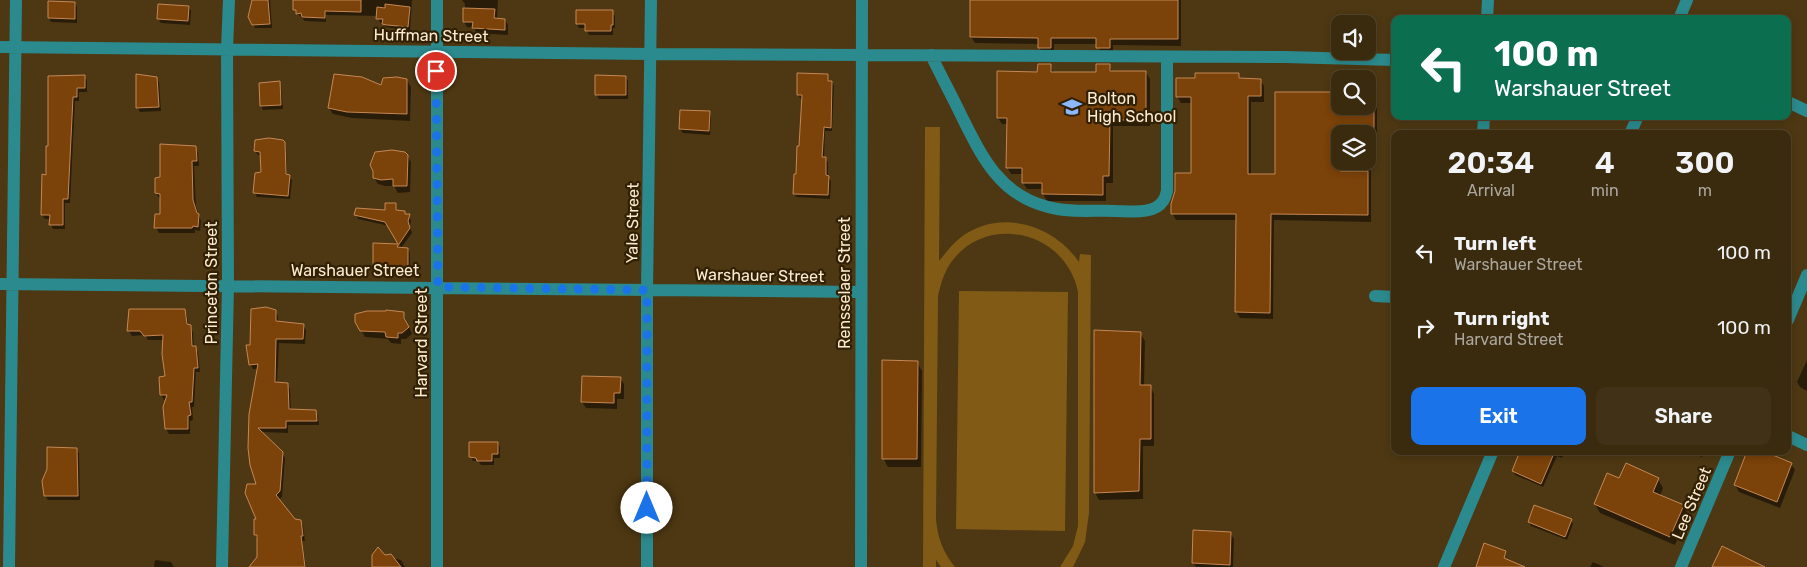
<!DOCTYPE html>
<style>
:root{--surface:#3a2a0e;--page:#413217;--text:#f1f3f6;--muted:#aba79e;--line:#54462e;--accent:#1a73e8}
body{margin:0;font-family:Rubik,sans-serif;background:var(--page);color:var(--text);height:100vh;display:flex;flex-direction:column;font-size:19px;white-space:nowrap}
*{box-sizing:border-box;margin:0}
p{font-size:16px;color:var(--muted)}
.icon{flex:none;width:28px;height:28px;fill:none;stroke:currentColor;stroke-width:2;stroke-linecap:round;stroke-linejoin:round}
.map{position:relative;flex:1;overflow:hidden}
.sheet{position:absolute;left:1391px;top:130px;width:400px;height:325px;display:flex;flex-direction:column;background:var(--surface);border-radius:10px;box-shadow:0 2px 8px #0003,0 0 0 1px var(--line)}
.sheet>*{flex:none}
.banner{position:absolute;left:1391px;top:15px;width:400px;height:105px;border-radius:10px;box-shadow:0 2px 8px #0003,0 0 0 1px var(--line);background:#0b6e4f;color:#fff;overflow:hidden}
.buttons{position:absolute;left:1331px;top:15px;display:grid;gap:10px}
.buttons a{display:grid;place-items:center;width:45px;height:45px;border-radius:10px;background:var(--surface);box-shadow:0 2px 8px #0003,0 0 0 1px var(--line);font-size:25px}
.pin{position:absolute;display:grid;place-items:center;width:42px;height:42px;color:#fff;margin:-21px;border:2px solid #fff;border-radius:50%;box-shadow:0 1px 5px #0007}
.me{position:absolute;width:55px;margin:-28px;rotate:0deg;stroke-linejoin:round;filter:drop-shadow(0 0 4px #0008)}
.turn{display:flex;align-items:center;gap:18px;height:105px;padding:0 20px;font-size:22px}
.turn .icon{width:65px;height:65px;stroke-width:2.5}
.turn b{display:block;font-size:35px;line-height:42px}
.eta{display:flex;justify-content:space-evenly;align-items:center;height:85px;text-align:center}
.eta b{font-size:30px;font-weight:600;line-height:35px}
.button{display:flex;gap:10px;margin-top:auto;padding:10px 20px}
.button a{flex:1;height:58px;border-radius:10px;background:var(--accent);color:#fff;font-size:20px;font-weight:600;line-height:58px;text-align:center}
.button a+a{background:var(--page);color:var(--text)}
ul{padding:0;list-style:none}
li{display:flex;align-items:center;gap:15px;height:75px;padding:0 20px}
li div{flex:1}
li b{display:block;font-size:19px}
li em{font-style:normal}
.map>svg:first-child{display:block}
.green{fill:#815b15}
.shadow{fill:#0007;fill-rule:evenodd}
.building{fill:#7b4209;stroke:#c58756}
.lines{fill:none;stroke-linecap:round;stroke-linejoin:round}
.minor{stroke:#2b8a8d;stroke-width:12}
.route{stroke:#1a73e8;stroke-width:9;stroke-dasharray:0 16.2}
.labels{text-anchor:middle;stroke-width:4.5;stroke-linejoin:round;paint-order:stroke}
.street-label{font-size:16px;fill:#fdebd0;stroke:#312003}
.poi-label{font-size:16px;fill:#fdebd0;stroke:#312003;text-anchor:start}
</style>
<div class="map">
<svg width="1807" height="567" viewBox="0 0 1807 567">
<rect width="100%" height="100%" fill="#4e3813"/>
<path class="green" d="M925 127H940L939 261C946 253 952 244 960 238 999 208 1053 224 1079 262L1080 254 1091 255 1089 513 1085 542 1073 567H1060L1073 546 1078 526V292C1066 230 982 211 948 267 943 276 940 286 938 296L936 520C938 539 943 552 955 567H941L936 560V567H923Z
M959 291 1068 292 1065 531 956 529Z"/>
<path class="shadow" d="M252 0H270L272 28H255L253 24Z
M298 0H412L410 31 386 27 383 23H380L378 16 326 15V22L305 21 298 14Z
M462 0H498L497 19 505 20 508 25V35L477 33 474 28 467 27 464 22 465 4Z
M971 0H1181V46L1113 45V54H1101L1098 44H1054V54H1043L1039 47V44L975 43 971 37Z
M49 3H75L77 7V23L51 22 49 18Z
M189 7 191 11 190 25 161 23 158 19Z
M612 12 615 16V28H613V35H589L586 28H579L577 24Z
M1050 65 1054 73H1097L1109 66 1113 72H1146L1150 79V126H1113V183H1106V201H1047L1043 194V189H1027L1023 183V174H1011L1007 167 1008 124H1002L998 118 1039 73Z
M1238 74 1242 80H1260L1264 86V102H1251V175H1276L1340 93V106H1368V93H1373L1377 100V163H1371V222L1274 220 1273 319 1240 318 1236 312 1237 220H1176L1172 213 1192 174 1193 103H1181L1177 96 1196 79ZM1340 134H1368V161H1340Z
M827 75 829 82H832L834 86 832 131H825L824 158 828 162V177L831 181 830 199 796 197 794 193 800 148 803 99H801L798 95Z
M84 76 87 81V92H79V101H75L70 203H65V229H53L51 225V219H45L42 215 49 147 50 77Z
M626 77 628 81V99H599L596 94Z
M156 78 159 82 161 111 140 112 137 107Z
M407 80 411 87 410 121 352 118 333 114 329 108 382 87Z
M279 83 281 87 283 109 263 110 261 106Z
M709 113 711 117 710 135 683 133 680 129Z
M284 143 286 147 287 176 292 180 290 199 257 197 255 193 263 173 261 155H258L255 151Z
M195 147 198 153 199 166H194L196 206 201 221 200 231 195 230V233H159L156 227 161 215V198H159L156 193 161 179Z
M407 155 411 162 410 192 398 193 394 186H385L378 184 374 178Z
M395 205 398 212H404L411 220 410 226 412 233 401 248 408 249 410 253V269L408 272 377 270 374 266V244L400 246 389 226 358 219 356 214 386 212Z
M184 310 187 316 189 326 193 332 194 347 198 352 200 372H196L194 407H192L193 420 190 421V434H169L166 429 167 400H164L161 395 166 377 164 340H148L145 335 132 336 129 331Z
M275 311 278 316V323L303 325 306 330 305 344 279 343 277 383 287 384 290 389 291 410 315 411 318 416 319 425H288V433L261 432 282 453 285 458 282 497 278 500 294 520 300 521 303 526 305 541H302L306 567H257L258 557V540L255 535 256 520H258V485L251 464 259 369H253L250 364 252 346Z
M403 313 412 334 406 339H401V344L391 343 388 339 365 337 357 322Z
M1140 333 1145 341 1144 386H1150L1154 394V446H1143V499L1099 500 1095 493Z
M1807 360V391L1800 387 1797 382Z
M917 362 922 371 921 467H888L883 458Z
M620 378 624 384V399H617V409L586 408 582 402Z
M498 443 500 447V458H494V465H481L478 461H473L471 457Z
M76 449 79 453 80 500H48L45 496 48 470Z
M1521 451H1564L1562 458 1557 456 1543 487 1515 475 1513 471Z
M1686 451H1704L1702 457Z
M1791 464 1795 470 1780 508 1739 492 1735 485Z
M1658 479 1663 488 1660 496 1683 506 1688 514 1675 545 1600 513 1595 504Z
M1571 520 1573 524 1567 540 1531 526 1529 522Z
M1195 531 1230 533 1234 539 1233 567H1196L1193 563Z
M385 556 401 560 405 567H373Z
M155 560 171 562 174 567H154Z
M1593 562 1604 567H1590Z"/>
<path class="building" d="M252 0H268L270 24 252 25 248 17Z
M293 0H361V12L325 11V18L302 17 301 13 296 14V10H293Z
M970 0H1178V39H1110V48H1096V38H1051V48H1038V38L970 37Z
M48 1 75 2V19L48 18Z
M158 4 189 6 188 21 157 19Z
M385 4 410 7 408 27 387 25 382 24 383 19H376L377 7 385 8Z
M463 8 495 9 494 18 505 19V30L472 28 473 22H463Z
M576 10H613V25H611V31H585V24H576Z
M1038 64H1051V72H1096V64H1110V71H1146V120H1110L1109 176H1103V195L1042 194V183H1022V168H1006L1007 118H997V71L1037 72Z
M797 73 828 74V81H832L831 128 824 127 822 157H826V175L829 176 828 195 793 194 794 174H796L797 146H799L802 95H797Z
M1195 73H1239V78L1261 79V96H1248V174H1275V92H1340V106H1374V134H1340V171H1368V215L1271 214 1270 313 1235 312 1236 214H1171V204L1175 191V173H1191V97H1176V78H1195Z
M136 74 157 77 159 107 136 108Z
M334 74 362 77 381 85 383 78 397 77 407 79V114L347 112 328 108Z
M85 75V88H77V97H73L68 199H63V225H49L50 215H41L42 174 46 175V146H48V76Z
M595 75 626 76V95H595Z
M280 81 281 105 260 106 259 83Z
M680 110 710 111 709 131 679 129Z
M269 138 283 140 285 142 286 174 290 175 288 196 253 193 255 173 261 172 260 152 254 151 255 140Z
M160 144 196 146 197 161H192L193 200 197 213 199 214 198 227 193 226 192 228H154L155 214H160V194L155 193V178L160 177Z
M392 150 405 152 408 155 407 186H393V179L381 180 373 178V171L370 165 375 152Z
M385 203H396V210L405 211V214H410L408 221 410 228 397 247 408 248V265H407L406 268 373 266V243L398 244 385 222 354 215 356 208 385 210Z
M266 307 276 310V321L304 324 303 339H276L275 382 288 383 289 409 316 410 317 421H286V428H258L283 452 280 491 276 495 295 519 301 520 303 536H301L305 567H249L257 557V535H254V519H256L245 493 247 484H256L250 465 248 448 249 414 258 364 249 365 246 345H250L251 309Z
M129 309H185L187 324 191 325 192 346H196L198 368H194L192 402H189L191 415 188 416V429H165L163 407 167 395H160L159 377 165 376 162 354 163 335 144 336 140 331H127Z
M386 310 404 312V318L409 327 402 333H398V338L386 337 385 332 360 331 355 322V314L367 311H386Z
M1094 330 1141 332 1140 385H1151V439H1140L1139 491 1094 493Z
M882 360 918 361 917 459H882Z
M582 376 621 377 620 393H614V403L581 402Z
M469 442H498V454H492V461H477L476 458 469 457Z
M47 447 77 448 78 496H44L42 481 47 469Z
M1520 451H1555L1541 484 1512 471Z
M1747 451H1763L1792 463 1777 502 1734 485Z
M1626 463 1659 478 1653 492 1684 505 1670 537 1594 504 1607 473 1619 478Z
M1534 505 1572 519 1565 537 1528 522Z
M1193 530 1231 532 1230 565 1192 563Z
M1484 543 1506 551 1504 558 1525 567H1476Z
M1722 546 1765 567H1712Z
M378 547 385 555 391 554 401 567H372V555Z"/>
<g class="lines">
<path class="minor" d="M437 0V567
M1487 19 1488 0
M1679 19 1687 0
M0 47 650 54 1285 57 1395 60
M931 55C941 76 952 96 962 117 982 157 1000 195 1048 207 1069 213 1094 210 1116 211 1130 211 1154 215 1163 201 1165 199 1166 194 1167 191V57
M1788 102 1807 111
M1483 134 1484 116
M1630 134 1638 116
M0 284 861 292
M1375 296 1395 297
M1788 320 1807 275
M1788 436 1807 445
M9 567 16 0
M222 567 228 285 227 49 229 0
M647 567V290L651 0
M861 567 862 0
M1444 567 1493 451
M1681 567 1730 451"/>
</g>
<g class="lines">
<path class="route" d="M436 71 438 287 647 290V508"/>
</g>
<defs>
<symbol id="school-bare" viewBox="-9 -9 18 18"><path d="M0-5L7-2L0 1L-7-2ZM-4 1L0 2.5L4 1V4Q0 6-4 4Z" fill="#8cb9fc" stroke="#312003" stroke-width="2.5" paint-order="stroke"/></symbol>
</defs>
<g fill-rule="evenodd">
<use href="#school-bare" x="1058" y="93" width="28" height="28"/>
</g>
<g class="labels">
<g class="street-label">
<text transform="translate(431 35) rotate(1)" y="6">Huffman Street</text>
<text transform="translate(632 223) rotate(-89)" y="6">Yale Street</text>
<text x="355" y="276">Warshauer Street</text>
<text transform="translate(760 275) rotate(1)" y="6">Warshauer Street</text>
<text transform="translate(211 283) rotate(-90)" y="6">Princeton Street</text>
<text transform="translate(844 283) rotate(-90)" y="6">Rensselaer Street</text>
<text transform="translate(421 343) rotate(-90)" y="6">Harvard Street</text>
<text transform="translate(1691 503) rotate(-67)" y="6">Lee Street</text>
</g>
<g class="poi-label">
<text x="1087" y="104">Bolton<tspan x="1087" dy="18">High School</tspan></text>
</g>
</g>
</svg>
<div class="buttons">
<a><svg class="icon" aria-label="sound" viewBox="0 0 24 24"><path d="M4 9h4l5-4v14l-5-4H4zM17 9q2 3 0 6"/></svg></a>
<a><svg class="icon" aria-label="search" viewBox="0 0 24 24"><circle cx="10" cy="10" r="6"/><path d="M15 15l6 6"/></svg></a>
<a><svg class="icon" aria-label="layers" viewBox="0 0 24 24"><path d="M12 4l9 5-9 5-9-5zM3 14l9 5 9-5"/></svg></a>
</div>
<div class="pin" style="left:436px;top:71px;background:#d93025"><svg class="icon" aria-label="arrive" viewBox="0 0 24 24"><path d="M6 21V4h12l-3 4 3 4H6"/></svg></div>
<svg class="me" style="left:647px;top:508px" viewBox="-20 -20 40 40"><circle r="19" fill="#fff"/><path d="M0-13L10 11 0 6-10 11z" fill="#1a73e8"/></svg>
<div class="banner">
<div class="turn"><svg class="icon" aria-label="left" viewBox="0 0 24 24"><path d="M17 20v-9H6M10 6l-5 5 5 5"/></svg><div><b>100 m</b>Warshauer Street</div></div>
</div>
<section class="sheet">
<div class="eta">
<div><b>20:34</b><p>Arrival</p></div>
<div><b>4</b><p>min</p></div>
<div><b>300</b><p>m</p></div>
</div>
<ul>
<li><svg class="icon" aria-label="left" viewBox="0 0 24 24"><path d="M17 20v-9H6M10 6l-5 5 5 5"/></svg><div><b>Turn left</b><p>Warshauer Street</p></div><em>100 m</em></li>
<li><svg class="icon" aria-label="right" viewBox="0 0 24 24"><path d="M7 20v-9h11M14 6l5 5-5 5"/></svg><div><b>Turn right</b><p>Harvard Street</p></div><em>100 m</em></li>
</ul>
<div class="button"><a>Exit</a><a>Share</a></div>
</section>
</div>
